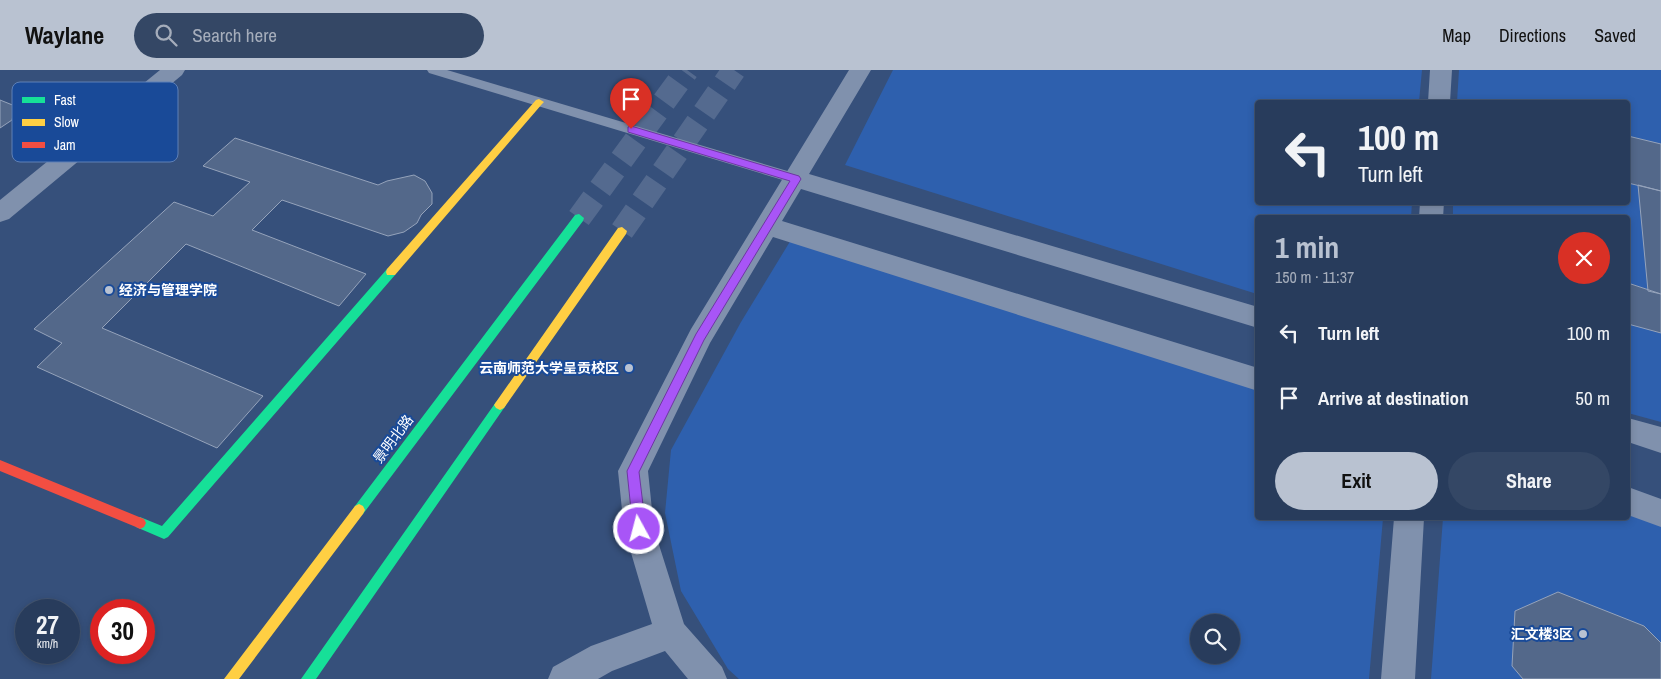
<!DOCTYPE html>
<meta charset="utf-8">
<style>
:root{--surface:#283c5c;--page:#344765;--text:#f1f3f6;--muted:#a5adbb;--line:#445672;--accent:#b9c2d1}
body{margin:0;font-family:"Archivo Narrow","Noto Sans SC",sans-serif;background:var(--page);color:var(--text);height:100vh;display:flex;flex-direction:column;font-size:19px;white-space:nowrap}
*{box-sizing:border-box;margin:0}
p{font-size:16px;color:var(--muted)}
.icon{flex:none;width:28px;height:28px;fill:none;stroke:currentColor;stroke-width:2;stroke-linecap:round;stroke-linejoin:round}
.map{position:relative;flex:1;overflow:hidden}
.panel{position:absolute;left:1255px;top:145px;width:375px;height:305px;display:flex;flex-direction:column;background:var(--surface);border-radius:5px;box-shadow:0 2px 8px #0003,0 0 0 1px var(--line)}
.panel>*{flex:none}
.top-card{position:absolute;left:1255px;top:30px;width:375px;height:105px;border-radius:5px;box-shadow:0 2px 8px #0003,0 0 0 1px var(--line);background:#283c5c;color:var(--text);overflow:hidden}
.fabs{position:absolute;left:1190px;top:544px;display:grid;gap:10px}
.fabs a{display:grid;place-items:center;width:50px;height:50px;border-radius:50%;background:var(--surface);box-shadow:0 2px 8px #0003,0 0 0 1px var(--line);font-size:25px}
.speed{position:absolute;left:15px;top:529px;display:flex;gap:10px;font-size:25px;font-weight:700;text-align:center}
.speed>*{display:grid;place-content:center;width:65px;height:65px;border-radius:50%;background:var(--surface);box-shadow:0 2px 8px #0003,0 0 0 1px var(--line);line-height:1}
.speed small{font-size:12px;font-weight:400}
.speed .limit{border:8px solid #d22;background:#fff;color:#111}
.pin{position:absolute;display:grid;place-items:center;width:42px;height:42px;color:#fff;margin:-51px -21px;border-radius:50% 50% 50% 0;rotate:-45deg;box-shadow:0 0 5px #0007}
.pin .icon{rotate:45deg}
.me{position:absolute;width:55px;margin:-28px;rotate:353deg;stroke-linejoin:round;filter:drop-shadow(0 0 4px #0008)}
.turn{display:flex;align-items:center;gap:18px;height:105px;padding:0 20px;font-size:22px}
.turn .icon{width:65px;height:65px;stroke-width:2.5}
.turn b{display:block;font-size:35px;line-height:42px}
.round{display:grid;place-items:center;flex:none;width:52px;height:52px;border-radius:26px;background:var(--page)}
.summary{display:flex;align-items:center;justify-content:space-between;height:85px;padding:0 20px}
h1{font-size:30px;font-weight:800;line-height:38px;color:var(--accent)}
.action{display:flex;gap:10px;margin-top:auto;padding:10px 20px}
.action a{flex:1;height:58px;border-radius:30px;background:var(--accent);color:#111;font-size:20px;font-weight:800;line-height:58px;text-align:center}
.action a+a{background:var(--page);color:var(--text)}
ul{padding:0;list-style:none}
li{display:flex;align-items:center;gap:15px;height:65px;padding:0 20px}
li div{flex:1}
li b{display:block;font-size:19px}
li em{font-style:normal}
header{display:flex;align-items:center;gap:30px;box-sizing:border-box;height:70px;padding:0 25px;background:var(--accent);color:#111}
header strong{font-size:24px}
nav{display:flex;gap:28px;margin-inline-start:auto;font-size:18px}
.search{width:350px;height:45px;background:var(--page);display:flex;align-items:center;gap:12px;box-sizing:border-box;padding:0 18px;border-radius:28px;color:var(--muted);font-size:19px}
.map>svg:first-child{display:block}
.green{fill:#2e60ae;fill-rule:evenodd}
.building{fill:#53688a;stroke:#95a3bb}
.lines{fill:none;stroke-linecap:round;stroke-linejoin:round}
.secondary-tunnel{stroke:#546a8f;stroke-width:24;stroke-dasharray:24 12;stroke-linecap:butt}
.lane{fill:#8091ad;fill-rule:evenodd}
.street{fill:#8091ad;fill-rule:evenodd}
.fast{fill:#16e098;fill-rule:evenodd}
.slow{fill:#ffcf43;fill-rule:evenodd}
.jam{fill:#f24e42;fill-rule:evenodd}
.route{fill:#a855f7;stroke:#6d37a1}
.poi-dot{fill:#b9c2d1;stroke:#194a98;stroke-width:2}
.labels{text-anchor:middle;stroke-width:4;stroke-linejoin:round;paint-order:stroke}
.poi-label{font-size:14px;font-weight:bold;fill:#fff;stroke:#194a98;text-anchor:end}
.street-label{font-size:14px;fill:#fff;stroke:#194a98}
.key{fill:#194a98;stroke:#5e80b7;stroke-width:1}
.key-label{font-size:14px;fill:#fff}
</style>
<header>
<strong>Waylane</strong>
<div class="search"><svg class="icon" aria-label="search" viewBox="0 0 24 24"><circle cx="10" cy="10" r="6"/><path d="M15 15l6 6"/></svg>Search here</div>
<nav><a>Map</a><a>Directions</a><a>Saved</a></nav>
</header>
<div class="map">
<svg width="1661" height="609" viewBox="0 0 1661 609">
<rect width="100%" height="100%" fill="#36507b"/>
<path class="green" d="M893 0H1422L1419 32H1258V132L1412 133 1411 147 1258 148 1257 224 845 95Z
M1459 0H1661V352L1628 343V148H1453V133L1628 132V32H1457Z
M797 160 1257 319 1258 448H1383L1369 609H739L728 599 681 521 665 443 671 380 741 252ZM1199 552H1231V585H1199Z
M1628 442 1661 452V609H1431L1443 448H1628Z"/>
<path class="building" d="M0 30 15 36 12 50 0 58Z
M1628 66 1661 74V121L1628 113Z
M235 68 378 115 387 111 414 105 425 111 432 123V134L421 145 417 153 404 162 388 166 282 130 252 160 366 204 339 236 186 174 102 258 263 326 217 378 37 297 62 273 34 259 174 132 213 146 250 112 203 96Z
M1638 115 1661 121V224L1648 221Z
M1628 213 1661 224V263L1628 254Z
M1558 522 1644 556 1661 573V609H1523L1512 596 1515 541Z"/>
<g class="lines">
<path class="secondary-tunnel" d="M579 148 687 0
M622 161 734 0"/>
<path class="lane" d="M427 0H447L801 105 803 109 801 113 796 114 429 3Z"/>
<path class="street" d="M160 0H185L182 5 9 149 0 152V130Z
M849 0H871L809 104 1258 237V258L801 119 782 151 1258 298V321L773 167 710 273 648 401 654 459 684 554 722 597 727 609H688L665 581 612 601 598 609H548L553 597 591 576 652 554 624 459 618 401 691 259Z
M1430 0H1452L1450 32H1428Z
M1420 132H1444L1443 148H1419Z
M1628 348 1661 357V383L1628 372Z
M1628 417 1661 429V457L1628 445Z
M1394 448H1424L1415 609H1381Z"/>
<path class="fast" d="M579 144 584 148 583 151 363 444 359 446 355 444 353 440 355 436 575 145Z
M391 198 396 202 395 205 168 467 164 469 136 457 134 453 136 449 140 447 162 456 387 199Z
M500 330 504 332 506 335 504 338 316 609H301L496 332Z"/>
<path class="slow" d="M539 29 544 32 542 34 395 205H387L386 202 387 199 536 30Z
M622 157 627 161 626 164 504 338 500 340 496 338 494 335 496 332 618 158Z
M359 434 363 436 365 440 363 444 239 609H224L355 436Z"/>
<path class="jam" d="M0 390 144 449 146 453 144 457 140 459 136 457 0 401Z"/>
</g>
<path class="route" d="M631 56 799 106 801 109 704 270 639 402 646 459 644 463 639 465 635 463 633 459 627 401 696 264 790 111 628 62V57Z"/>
<g class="poi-dot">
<circle cx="109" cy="220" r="5"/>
<circle cx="629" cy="298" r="5"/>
<circle cx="1583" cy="564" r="5"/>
</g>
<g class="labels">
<g class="poi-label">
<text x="119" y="225" text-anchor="start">经济与管理学院</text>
<text x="619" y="303">云南师范大学呈贡校区</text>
<text x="1573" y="569">汇文楼3区</text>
</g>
<g class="street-label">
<text transform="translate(393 369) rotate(-53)" y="5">景明北路</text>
</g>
</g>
<rect x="12" y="12" width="166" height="80" rx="8" class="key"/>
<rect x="22" y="27" width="23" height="6" fill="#16e098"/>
<rect x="22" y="49" width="23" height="7" fill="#ffcf43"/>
<rect x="22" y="72" width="23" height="6" fill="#f24e42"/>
<g class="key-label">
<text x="54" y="35">Fast</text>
<text x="54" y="57">Slow</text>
<text x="54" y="80">Jam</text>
</g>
</svg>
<div class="fabs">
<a><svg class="icon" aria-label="search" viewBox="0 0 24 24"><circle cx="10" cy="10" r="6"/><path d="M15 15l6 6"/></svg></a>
</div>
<div class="speed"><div>27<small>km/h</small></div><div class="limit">30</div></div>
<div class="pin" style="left:631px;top:59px;background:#d93025"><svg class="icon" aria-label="arrive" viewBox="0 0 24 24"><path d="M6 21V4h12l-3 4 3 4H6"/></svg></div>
<svg class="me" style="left:639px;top:459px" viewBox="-20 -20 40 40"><circle r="17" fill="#a855f7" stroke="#fff" stroke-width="3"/><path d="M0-11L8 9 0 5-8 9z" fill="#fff"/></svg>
<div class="top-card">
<div class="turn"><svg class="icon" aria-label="left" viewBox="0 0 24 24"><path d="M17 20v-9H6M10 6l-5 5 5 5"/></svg><div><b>100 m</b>Turn left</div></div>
</div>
<section class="panel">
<div class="summary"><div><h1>1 min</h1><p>150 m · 11:37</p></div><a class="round" style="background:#d93025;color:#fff"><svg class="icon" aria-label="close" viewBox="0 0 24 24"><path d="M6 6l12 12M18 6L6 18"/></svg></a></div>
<ul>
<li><svg class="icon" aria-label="left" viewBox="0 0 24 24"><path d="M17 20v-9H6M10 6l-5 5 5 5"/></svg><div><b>Turn left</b></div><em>100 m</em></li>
<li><svg class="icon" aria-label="arrive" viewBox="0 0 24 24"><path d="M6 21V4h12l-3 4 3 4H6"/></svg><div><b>Arrive at destination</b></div><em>50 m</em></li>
</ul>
<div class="action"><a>Exit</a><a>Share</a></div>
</section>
</div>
